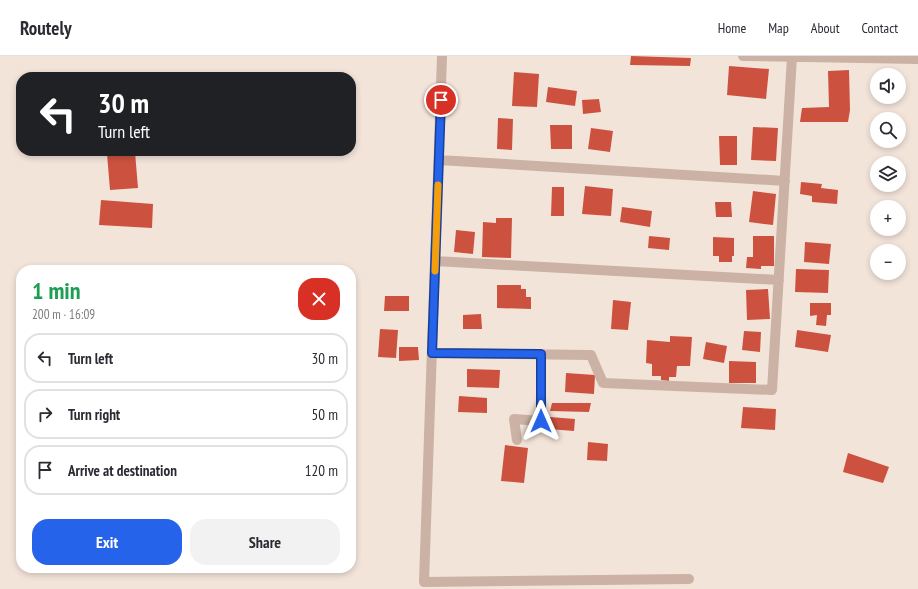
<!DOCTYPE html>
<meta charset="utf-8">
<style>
:root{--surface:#fff;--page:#f2f2f3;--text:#2b2b33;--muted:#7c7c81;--line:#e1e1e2;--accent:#2563eb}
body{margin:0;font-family:"PT Sans Narrow",sans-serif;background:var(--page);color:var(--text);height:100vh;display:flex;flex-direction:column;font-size:15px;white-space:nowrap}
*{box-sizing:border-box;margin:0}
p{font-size:13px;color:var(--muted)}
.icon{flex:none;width:22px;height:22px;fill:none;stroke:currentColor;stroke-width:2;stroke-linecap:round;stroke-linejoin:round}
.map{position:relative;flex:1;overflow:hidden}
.panel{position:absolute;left:16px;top:209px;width:340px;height:308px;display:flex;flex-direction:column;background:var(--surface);border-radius:16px;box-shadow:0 2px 6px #0003}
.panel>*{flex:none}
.guide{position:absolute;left:16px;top:16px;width:340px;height:84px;border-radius:16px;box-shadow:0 2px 6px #0003;background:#202124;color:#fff;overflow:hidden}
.controls{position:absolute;left:870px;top:12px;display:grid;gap:8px}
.controls a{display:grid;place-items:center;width:36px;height:36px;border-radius:50%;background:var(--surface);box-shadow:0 2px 6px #0003;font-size:20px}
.pin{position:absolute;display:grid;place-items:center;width:34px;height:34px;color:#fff;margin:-17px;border:2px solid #fff;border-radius:50%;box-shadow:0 1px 4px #0007}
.me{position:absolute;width:44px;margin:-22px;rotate:0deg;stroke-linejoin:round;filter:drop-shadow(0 0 3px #0008)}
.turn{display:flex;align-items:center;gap:14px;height:84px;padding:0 16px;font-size:18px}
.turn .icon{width:52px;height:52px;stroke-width:2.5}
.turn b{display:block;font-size:28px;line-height:34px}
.round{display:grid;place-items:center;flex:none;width:42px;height:42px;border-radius:16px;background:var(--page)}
.summary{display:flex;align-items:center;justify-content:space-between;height:68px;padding:0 16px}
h1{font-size:24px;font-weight:800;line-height:30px;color:#1e9e55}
.action{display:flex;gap:8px;margin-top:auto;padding:8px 16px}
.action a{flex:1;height:46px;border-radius:16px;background:var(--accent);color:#fff;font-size:16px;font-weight:800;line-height:46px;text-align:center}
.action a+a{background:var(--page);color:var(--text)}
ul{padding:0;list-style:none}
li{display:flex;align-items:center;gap:12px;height:50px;margin:0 8px 6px;padding:0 8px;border:2px solid var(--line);border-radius:16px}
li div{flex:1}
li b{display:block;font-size:15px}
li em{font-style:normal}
header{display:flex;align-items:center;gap:24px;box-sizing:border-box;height:56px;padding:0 20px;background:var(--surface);border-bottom:1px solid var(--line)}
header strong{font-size:19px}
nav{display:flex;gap:22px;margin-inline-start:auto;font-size:14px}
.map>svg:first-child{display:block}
.building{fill:#cc523f}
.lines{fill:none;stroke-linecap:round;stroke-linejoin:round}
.minor{stroke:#cbb2a5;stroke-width:10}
.route-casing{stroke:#184099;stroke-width:10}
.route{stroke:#2563eb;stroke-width:7}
.slow{stroke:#f59e0b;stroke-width:7}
</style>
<header>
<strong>Routely</strong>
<nav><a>Home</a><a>Map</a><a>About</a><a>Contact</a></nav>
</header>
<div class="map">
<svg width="918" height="533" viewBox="0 0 918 533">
<rect width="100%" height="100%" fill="#f3e4da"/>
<path class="building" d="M631 0 691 2 690 10 630 9Z
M729 10 769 13 766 43 727 39Z
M849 14 850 54 848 66H800L802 52 829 51 828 15Z
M514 16 539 18 537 51 512 50Z
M548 31 577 35 575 50 546 46Z
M599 43 601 56 583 58 582 44Z
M498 62 513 63 512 94 497 93Z
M550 69H572V93H551Z
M753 71 778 72 776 105 751 104Z
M591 72 613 75 610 96 588 93Z
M719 80H737V109H720Z
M135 96 138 132 110 134 107 98Z
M801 126 822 128 821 132 838 134 837 148 812 146V140L800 138Z
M585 130 613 133 611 160 582 158Z
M552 131H564V160H551Z
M753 135 776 138 773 169 749 166Z
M101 144 153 148 152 172 99 169Z
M715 146H731L732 161H716Z
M622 151 652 155 650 171 620 166Z
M496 162H512L511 202 482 201 483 166 496 167Z
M456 174 475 176 473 198 454 196Z
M649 180 670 182 669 194 648 192Z
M753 180H774V210H761V213L746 212 747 201H753Z
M713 181 734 182V200H732V206H719V200H713Z
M805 186 831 188 829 208 804 206Z
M796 213 829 214 828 237 795 236Z
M497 229H521V233H526V241H531V253L497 252Z
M768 233 770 263 747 264 746 234Z
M385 240H409V255H384Z
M613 244 631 246 628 274 611 273Z
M810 247H831V259H827L826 270 816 269 817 259 810 260Z
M481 258 482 273H463V259Z
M380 273 398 274 396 302 378 301Z
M797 274 831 279 828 296 795 291Z
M744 275 761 276 760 296 742 294Z
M670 280 692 281 690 310H677L676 321H669V325L661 324V320H652V308L646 307 647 284 670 286Z
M706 286 727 290 724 307 703 303Z
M399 291H418L419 304 399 305Z
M729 305 756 306V327H729Z
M467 313 500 314 499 332 467 331Z
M566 317 595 319 594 338 565 336Z
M459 340 487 342V357L458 356Z
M552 347H591L589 356 550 355Z
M743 351 776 353 775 374 741 372Z
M550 361 575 363 574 375 549 373Z
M588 386 608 388 607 405 587 404Z
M505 389 528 392 524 427 501 425Z
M848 397 889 411 883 427 843 416Z"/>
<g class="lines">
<path class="minor" d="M442 0 424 526 689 523
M743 0 918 3
M439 104 785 125
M435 205 779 224
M432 297 591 299 603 327 772 334 792 1
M517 384 514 363 541 365V298"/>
</g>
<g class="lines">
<defs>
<path id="route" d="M441 44 432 297 541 298V365"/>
</defs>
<use href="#route" class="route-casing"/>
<use href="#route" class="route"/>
<path class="slow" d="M435 215 438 129"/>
</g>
</svg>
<div class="controls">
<a><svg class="icon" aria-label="sound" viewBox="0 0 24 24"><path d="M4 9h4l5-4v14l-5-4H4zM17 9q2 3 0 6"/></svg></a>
<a><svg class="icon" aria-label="search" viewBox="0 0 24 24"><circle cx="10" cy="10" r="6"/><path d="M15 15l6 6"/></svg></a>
<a><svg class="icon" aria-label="layers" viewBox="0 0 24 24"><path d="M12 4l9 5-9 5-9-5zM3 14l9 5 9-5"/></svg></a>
<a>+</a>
<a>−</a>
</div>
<div class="pin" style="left:441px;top:44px;background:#d93025"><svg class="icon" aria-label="arrive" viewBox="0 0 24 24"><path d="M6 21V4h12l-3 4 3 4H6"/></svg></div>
<svg class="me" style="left:541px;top:365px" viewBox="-20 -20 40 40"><path d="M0-17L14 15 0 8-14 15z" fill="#2563eb" stroke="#fff" stroke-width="4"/></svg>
<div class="guide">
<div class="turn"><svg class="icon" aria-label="left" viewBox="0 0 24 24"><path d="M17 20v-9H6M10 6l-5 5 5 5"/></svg><div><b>30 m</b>Turn left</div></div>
</div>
<section class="panel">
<div class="summary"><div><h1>1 min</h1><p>200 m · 16:09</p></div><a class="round" style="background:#d93025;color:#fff"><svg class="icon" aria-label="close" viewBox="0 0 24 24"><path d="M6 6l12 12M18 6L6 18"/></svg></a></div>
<ul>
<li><svg class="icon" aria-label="left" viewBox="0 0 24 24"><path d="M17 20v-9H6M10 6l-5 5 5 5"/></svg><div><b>Turn left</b></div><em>30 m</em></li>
<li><svg class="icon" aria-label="right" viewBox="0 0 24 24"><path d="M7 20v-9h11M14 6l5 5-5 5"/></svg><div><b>Turn right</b></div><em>50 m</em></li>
<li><svg class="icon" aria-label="arrive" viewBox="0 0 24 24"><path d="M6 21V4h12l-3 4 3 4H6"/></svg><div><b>Arrive at destination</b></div><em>120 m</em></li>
</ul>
<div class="action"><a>Exit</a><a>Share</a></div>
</section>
</div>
